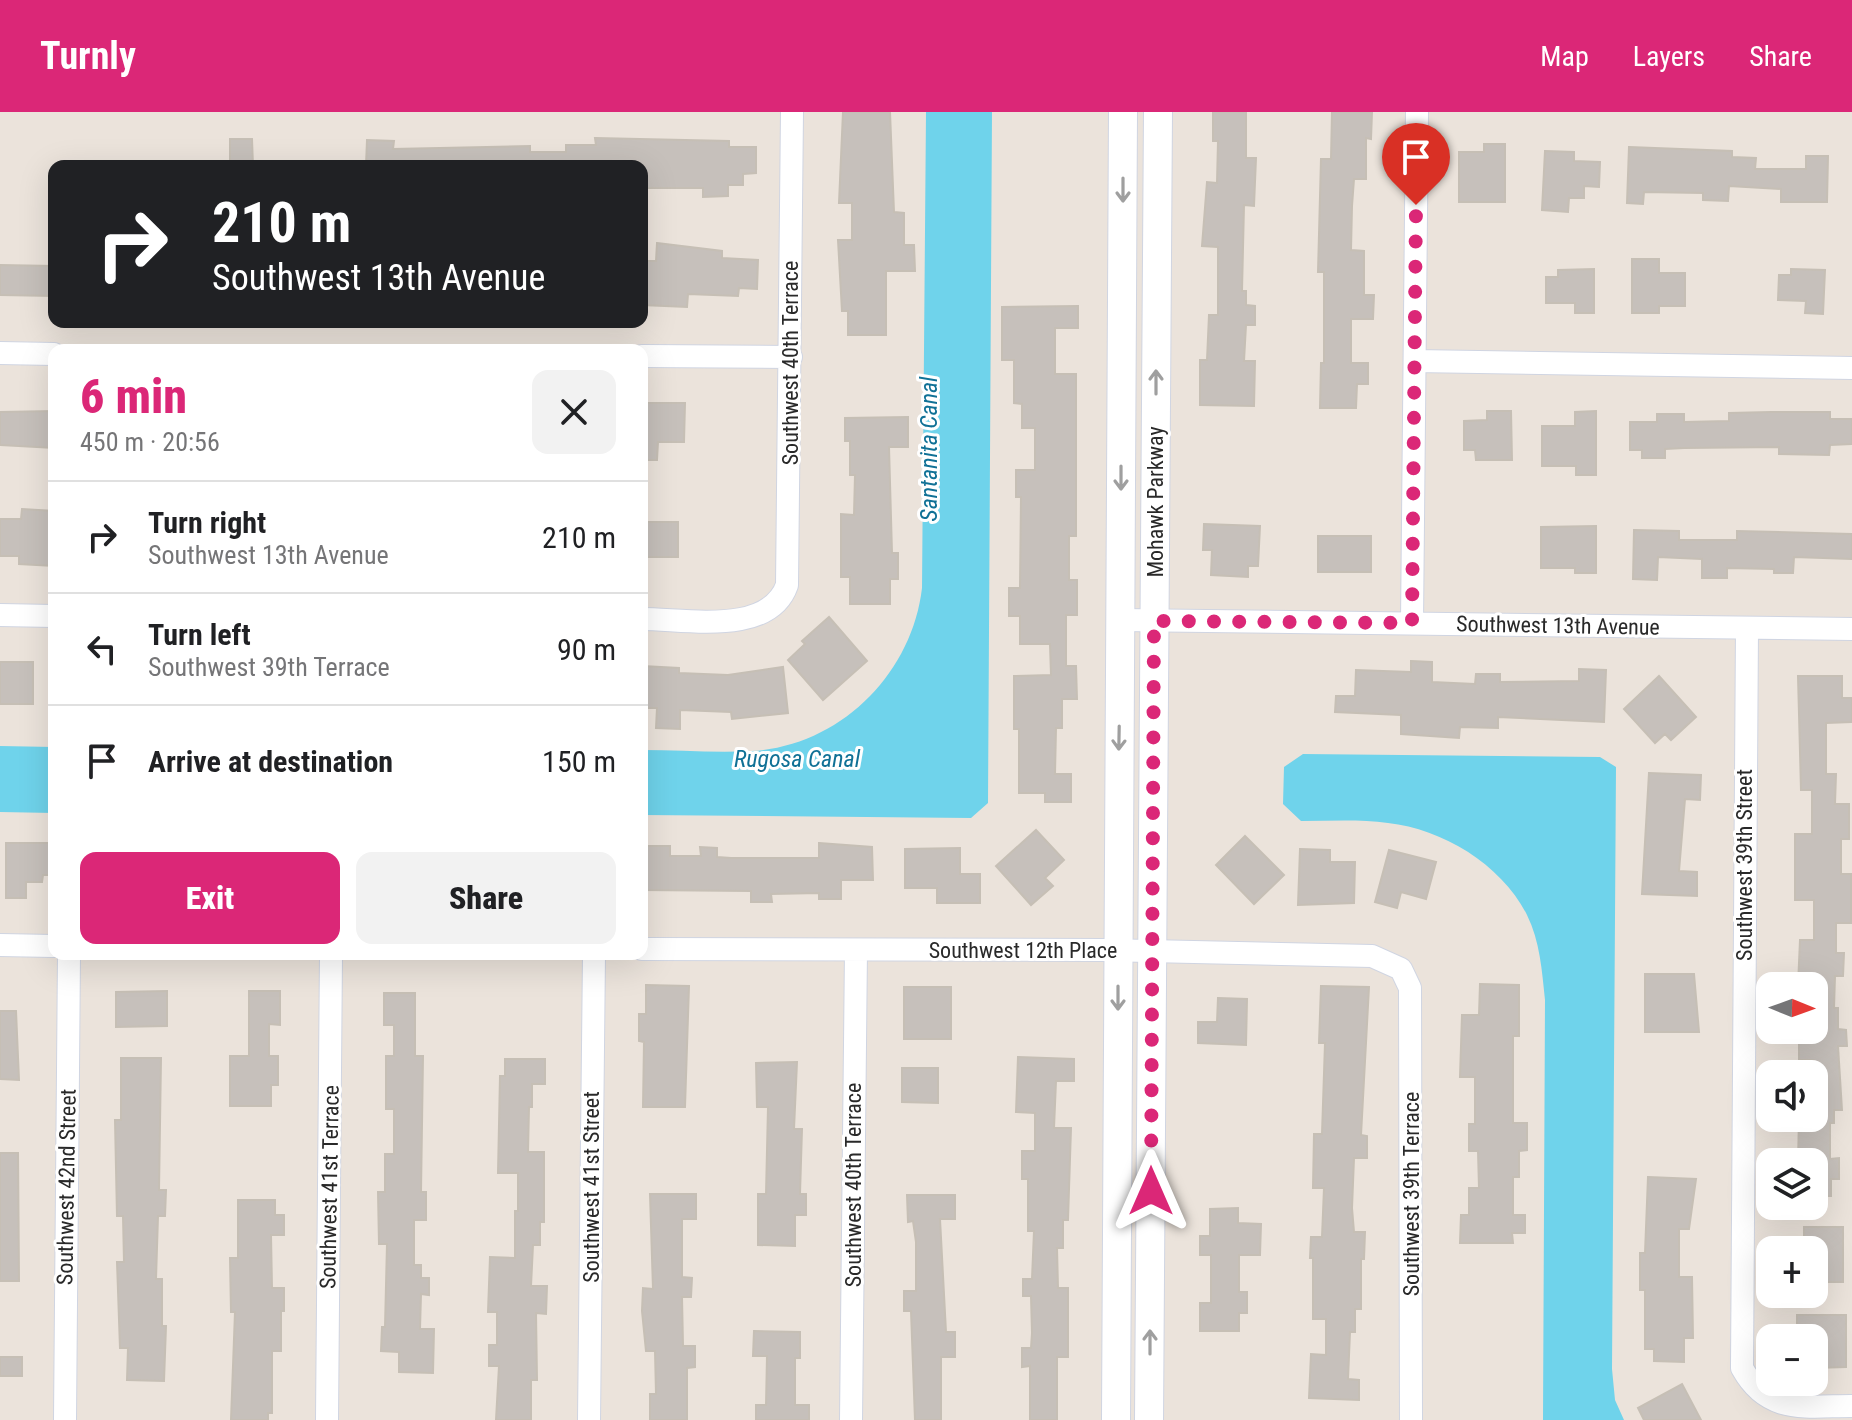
<!DOCTYPE html>
<meta charset="utf-8">
<style>
:root{--surface:#fff;--page:#f2f2f2;--text:#202124;--muted:#757577;--line:#e0e0e0;--accent:#db2777}
body{margin:0;font-family:"Roboto Condensed",sans-serif;background:var(--page);color:var(--text);height:100vh;display:flex;flex-direction:column;font-size:30px;white-space:nowrap}
*{box-sizing:border-box;margin:0}
p{font-size:26px;color:var(--muted)}
.icon{flex:none;width:44px;height:44px;fill:none;stroke:currentColor;stroke-width:2;stroke-linecap:round;stroke-linejoin:round}
.map{position:relative;flex:1;overflow:hidden}
.drawer{position:absolute;left:48px;top:232px;width:600px;height:616px;display:flex;flex-direction:column;background:var(--surface);border-radius:16px;box-shadow:0 8px 32px #0002}
.drawer>*{flex:none}
.hud{position:absolute;left:48px;top:48px;width:600px;height:168px;border-radius:16px;box-shadow:0 8px 32px #0002;background:#202124;color:#fff;overflow:hidden}
.needle{width:52px;rotate:91deg}
.tools{position:absolute;left:1756px;top:860px;display:grid;gap:16px}
.tools a{display:grid;place-items:center;width:72px;height:72px;border-radius:16px;background:var(--surface);box-shadow:0 8px 32px #0002;font-size:40px}
.pin{position:absolute;display:grid;place-items:center;width:68px;height:68px;color:#fff;margin:-82px -34px;border-radius:50% 50% 50% 0;rotate:-45deg;box-shadow:0 0 8px #0007}
.pin .icon{rotate:45deg}
.me{position:absolute;width:88px;margin:-44px;rotate:0deg;stroke-linejoin:round;filter:drop-shadow(0 0 6px #0008)}
.turn{display:flex;align-items:center;gap:28px;height:168px;padding:0 32px;font-size:36px}
.turn .icon{width:104px;height:104px;stroke-width:2.5}
.turn b{display:block;font-size:56px;line-height:68px}
.round{display:grid;place-items:center;flex:none;width:84px;height:84px;border-radius:16px;background:var(--page)}
.head{display:flex;align-items:center;justify-content:space-between;height:136px;padding:0 32px}
h1{font-size:48px;font-weight:800;line-height:60px;color:var(--accent)}
.primary-button{display:flex;gap:16px;margin-top:auto;padding:16px 32px}
.primary-button a{flex:1;height:92px;border-radius:16px;background:var(--accent);color:#fff;font-size:32px;font-weight:800;line-height:92px;text-align:center}
.primary-button a+a{background:var(--page);color:var(--text)}
ul{padding:0;list-style:none}
li{display:flex;align-items:center;gap:24px;height:112px;padding:0 32px;border-top:2px solid var(--line)}
li div{flex:1}
li b{display:block;font-size:30px}
li em{font-style:normal}
header{display:flex;align-items:center;gap:48px;box-sizing:border-box;height:112px;padding:0 40px;background:var(--accent);color:#fff}
header strong{font-size:38px}
nav{display:flex;gap:44px;margin-inline-start:auto;font-size:28px}
.map>svg:first-child{display:block}
.water{fill:#6fd3eb}
.building{fill:#c6c0bb;stroke:#c6bfb5;stroke-width:2}
.lines{fill:none;stroke-linecap:round;stroke-linejoin:round}
.minor-casing{stroke:#d0d5e2;stroke-width:24}
.tertiary-casing{stroke:#d0d5e2;stroke-width:30}
.minor{stroke:#fff;stroke-width:22}
.tertiary{stroke:#fff;stroke-width:28}
.oneway{stroke:#9f9f9f}
.route{stroke:#db2777;stroke-width:14;stroke-dasharray:0 25.2}
.labels{text-anchor:middle;stroke-width:6;stroke-linejoin:round;paint-order:stroke}
.street-label{font-size:22px;fill:#292929;stroke:#fff}
.water-label{font-size:24px;font-style:italic;fill:#107196;stroke:#fff}
</style>
<header>
<strong>Turnly</strong>
<nav><a>Map</a><a>Layers</a><a>Share</a></nav>
</header>
<div class="map">
<svg width="1852" height="1308" viewBox="0 0 1852 1308">
<rect width="100%" height="100%" fill="#ebe3db"/>
<path class="water" d="M926 0H992L988 691 971 706 642 703V638C678 638 716 641 752 639 840 634 912 562 922 476Z
M0 634 54 635V701L0 700Z
M1303 642 1600 645 1616 655 1612 1257 1615 1288 1624 1308H1543L1545 888C1542 859 1540 829 1527 803 1502 753 1443 717 1388 711 1360 707 1330 709 1301 709L1283 692 1284 655Z"/>
<path class="building" d="M843 0H890L894 100 904 101V133H914L915 159H886V223H848V199H842L838 128H852V91H839Z
M1213 0H1246V46H1256L1254 94 1244 93 1242 179H1246V193L1255 194V213H1246L1244 249H1255L1254 294 1200 293V248H1207L1209 203H1218V135L1202 134 1207 70 1217 71 1218 29H1213Z
M1332 0H1372L1371 27 1366 26V67H1354L1352 94 1351 138 1364 139V183H1374L1373 207H1351V251H1368V272H1357L1356 296H1320L1321 251H1324V160H1318L1321 47H1331Z
M595 26 729 29V35H756V61L743 62V73H728V84L703 85V76H642V54H366L367 28 394 29 393 37 530 34V40H566V33H596Z
M230 27H252L253 54H230Z
M1484 32H1505V90H1459V40H1484Z
M1629 35 1732 39V45L1756 46 1755 57H1806V44H1828L1827 90H1781V77L1729 74 1728 89 1703 88V81L1644 80 1643 92 1627 91Z
M1545 39 1574 40V49L1600 50 1599 75 1584 74V86H1569L1568 100 1542 98Z
M657 131 722 139V146L758 148 757 177 739 176 738 184 688 182 687 195 642 193V149H656Z
M1632 147H1659V161H1685V194H1659V201H1632Z
M0 153 54 154V184L0 183Z
M1594 157V201H1575V191H1546V165H1558V158Z
M1791 157 1825 158 1823 202 1805 201 1806 189 1778 188 1779 163H1791Z
M1078 194V216H1055V262H1076V424H1069V468H1077V503H1066V554H1076L1077 587H1062V616H1056L1055 662H1071V690H1045V681H1019V617H1014V564L1051 563 1050 532H1020V504H1009V476H1020L1021 385H1016V358H1035V316H1022V292L1014 291V248H1002V195Z
M642 291H685L684 330H658L657 348H642Z
M54 299V336L0 333V300Z
M1487 299H1511L1512 348H1476L1475 338H1464V309L1487 308Z
M1596 299V363H1576V354H1542V314H1575V300Z
M1771 300H1830V307H1852V332L1830 333 1829 343 1779 342V335L1684 336 1665 337V346H1642V338H1630V310H1657V302H1684V310L1729 309V301Z
M908 305V335H889L892 441H898V467H890V492H850V465H841V402L854 403 855 363H850V329H845V306Z
M22 397 54 399V454L19 452V444H0V407H21Z
M642 410H678V445H642Z
M1204 412 1260 414 1258 454H1248V465L1211 463 1212 438H1203Z
M1596 414V461H1575V456H1541V415Z
M1634 418 1679 419V428H1737V419L1852 422V447L1794 445 1793 461H1774V457L1727 456V466H1702V447L1658 445 1657 468 1633 467Z
M1318 424H1371V460H1318Z
M829 505 867 549 823 588 788 548 805 532 802 529Z
M1411 549 1432 550V570L1475 572 1476 562H1500V570L1579 569V557L1606 558 1604 610 1498 605V616L1460 615 1459 626 1401 622V603L1335 600 1336 584H1355L1356 558 1411 560Z
M0 550H33V592H0Z
M642 554 679 556V561L728 563 783 555 788 601 732 607 731 600 680 598V617L656 616 657 596H642Z
M1659 564 1696 605 1671 628 1665 622 1655 631 1624 597Z
M1798 564H1842V586H1852V610L1826 611V662H1836L1835 692H1849V727H1841V762H1851V811H1836V841H1844L1843 864H1835L1834 896H1838V917L1846 918 1847 934H1838L1842 998H1834V1011H1830V1047L1839 1046V1067H1831V1084H1814V1050H1798L1799 1006H1814V948H1799V918H1814V874H1798L1800 828H1814V788H1795V722H1812V678H1801Z
M1649 661 1701 663 1700 688 1685 687 1679 759 1697 760V784L1642 782Z
M1036 718 1064 748 1045 766 1053 774 1031 793 996 754Z
M1245 724 1284 763 1254 792 1216 753Z
M6 731H54V763H43L42 770H26V786H6Z
M819 731 872 735 873 768H841V787H819V781L771 782 772 790H751V779L642 778V734H670V744H701L700 735 717 736V745L731 746H819Z
M960 736V762H980V791H937V776H905V737Z
M1300 737 1330 738V750H1355L1354 791 1298 793Z
M1389 738 1436 750 1426 787 1401 780 1397 796 1375 790Z
M1645 862H1694L1699 920H1645Z
M1480 872 1519 873V924H1513V1011H1527V1038L1519 1039V1065H1513V1103H1525V1121H1512L1513 1131H1460L1461 1103H1469V1076H1479L1478 1039H1469V1012H1475V965H1460L1462 903H1479Z
M646 873 689 874 685 995H643L644 930 639 929V902H646Z
M1321 874 1369 875 1361 1023 1367 1024V1046H1354L1352 1096 1354 1120H1365L1364 1147H1361V1197H1355V1220H1350L1348 1267 1359 1268V1288L1309 1286 1311 1242 1326 1243V1207H1313V1146H1310L1311 1125H1322L1324 1076H1313L1314 1022H1322L1325 931H1319Z
M904 875H951V927H904Z
M167 879V914L116 915V880Z
M249 879H280V913L269 912V944H278V973H271V994H230V944H249Z
M384 881H415V944H423L421 1080H426V1108H414V1153H421V1166H429V1183L421 1182 420 1217H434L433 1261 399 1260V1240L381 1239 382 1215H385L387 1132H379L378 1080H385V1042H394V997H386V944H394V913H384Z
M1218 886 1247 887 1246 933 1198 931V910H1217Z
M0 899H16L19 968 0 967Z
M1018 945 1074 947V969H1056L1054 1016H1071L1068 1108H1063V1136H1057L1058 1176H1068V1245H1057V1308H1030V1254L1022 1255V1236H1031L1032 1221 1031 1184H1023V1167H1032L1034 1119H1028V1067H1022V1039H1035V1001L1016 1000Z
M121 946H161L159 1078H166L165 1104H158L156 1167H162V1214H166L164 1269 127 1268 128 1236H120L117 1150H124L123 1104H117L115 1008H121Z
M505 947H545V972H532V995H529L528 1040H544V1110H540V1133H533L531 1174H547L546 1202 536 1201 537 1268H531V1308H496L499 1254H489V1233H497V1200H488L490 1145 515 1146V1099H518V1061H498L500 964H505Z
M797 950 794 1017H802L800 1082H806V1103H795V1134L758 1133V1082H766L768 995H757L756 951Z
M902 956H938V991L902 990Z
M0 1041H18L19 1169H0Z
M1648 1065 1696 1067 1689 1117H1679V1165H1692L1693 1226H1684V1250L1654 1249V1237H1645V1178H1640V1141H1645Z
M650 1082H696V1107H682V1165L692 1166 691 1185H682L683 1234H695V1255L687 1256V1308H650V1282H656L655 1239H646L642 1199 643 1176 653 1177Z
M907 1083H955V1107H940L946 1220H955V1245H941V1308H915L911 1199H904V1179H916V1130L913 1109 908 1110Z
M238 1088H275V1103H284V1123H271L272 1176H284V1199H281V1239H272V1301H268V1308H231L235 1200H231L230 1146H238Z
M1238 1096V1111L1261 1112 1260 1143H1239V1180H1247V1201H1239V1219H1200V1191H1211V1143H1200V1124H1210V1097Z
M1804 1115H1843V1170H1814V1138H1804Z
M1797 1203H1846V1255L1814 1256V1226H1797Z
M754 1219 800 1220V1246H795V1293H809V1308H756V1293H766L767 1244H753Z
M0 1245H22V1264H0Z
M1682 1272 1701 1308H1644L1638 1296Z"/>
<g class="lines">
<defs>
<path id="minor" d="M0 241 54 242
M642 244 791 245
M1415 249 1852 256
M0 503 54 504
M642 507C687 507 769 524 787 473L792 0
M1120 508 1852 517
M1412 511 1417 0
M1747 516 1742 1256C1768 1303 1805 1294 1852 1294
M0 833 54 834
M642 837 1104 838 1372 844 1401 857 1410 876 1411 1308
M65 1308 69 842
M327 1308 331 842
M589 1308 594 842
M851 1308 856 838"/>
<path id="tertiary" d="M1116 1308 1123 0
M1149 1308 1158 0"/>
</defs>
<use href="#minor" class="minor-casing"/>
<use href="#tertiary" class="tertiary-casing"/>
<use href="#minor" class="minor"/>
<use href="#tertiary" class="tertiary"/>
</g>
<defs><path id="oneway-shaft" d="M-6 0H5M1.5-3L5.5 0L1.5 3" fill="none" stroke-width="1.6" stroke-linecap="round" stroke-linejoin="round" transform="scale(2)"/></defs>
<g class="oneway">
<use href="#oneway-shaft" transform="translate(1123 78) rotate(90)"/>
<use href="#oneway-shaft" transform="translate(1156 270) rotate(-90)"/>
<use href="#oneway-shaft" transform="translate(1121 366) rotate(90)"/>
<use href="#oneway-shaft" transform="translate(1119 626) rotate(91)"/>
<use href="#oneway-shaft" transform="translate(1118 886) rotate(90)"/>
<use href="#oneway-shaft" transform="translate(1150 1230) rotate(-90)"/>
</g>
<g class="lines">
<path class="route" d="M1151 1079 1154 509 1412 511 1416 93"/>
</g>
<g class="labels">
<g class="street-label">
<text transform="translate(790 251) rotate(-90)" y="8">Southwest 40th Terrace</text>
<text transform="translate(1155 390) rotate(-90)" y="8">Mohawk Parkway</text>
<text transform="translate(1558 513) rotate(1)" y="8">Southwest 13th Avenue</text>
<text transform="translate(1744 753) rotate(-90)" y="8">Southwest 39th Street</text>
<text x="1023" y="846">Southwest 12th Place</text>
<text transform="translate(853 1073) rotate(-90)" y="8">Southwest 40th Terrace</text>
<text transform="translate(66 1075) rotate(-89)" y="8">Southwest 42nd Street</text>
<text transform="translate(329 1075) rotate(-89)" y="8">Southwest 41st Terrace</text>
<text transform="translate(591 1075) rotate(-90)" y="8">Southwest 41st Street</text>
<text transform="translate(1411 1082) rotate(-90)" y="8">Southwest 39th Terrace</text>
</g>
<g class="water-label">
<text transform="translate(929 337) rotate(-90)" y="8">Santanita Canal</text>
<text x="797" y="655">Rugosa Canal</text>
</g>
</g>
</svg>
<div class="tools">
<a><svg class="needle" viewBox="-14 -14 28 28"><path d="M0-13l5 13h-10z" fill="#e53935"/><path d="M0 13l5-13h-10z" fill="#757577"/></svg></a>
<a><svg class="icon" aria-label="sound" viewBox="0 0 24 24"><path d="M4 9h4l5-4v14l-5-4H4zM17 9q2 3 0 6"/></svg></a>
<a><svg class="icon" aria-label="layers" viewBox="0 0 24 24"><path d="M12 4l9 5-9 5-9-5zM3 14l9 5 9-5"/></svg></a>
<a>+</a>
<a>−</a>
</div>
<div class="pin" style="left:1416px;top:93px;background:#d93025"><svg class="icon" aria-label="arrive" viewBox="0 0 24 24"><path d="M6 21V4h12l-3 4 3 4H6"/></svg></div>
<svg class="me" style="left:1151px;top:1079px" viewBox="-20 -20 40 40"><path d="M0-17L14 15 0 8-14 15z" fill="#db2777" stroke="#fff" stroke-width="4"/></svg>
<div class="hud">
<div class="turn"><svg class="icon" aria-label="right" viewBox="0 0 24 24"><path d="M7 20v-9h11M14 6l5 5-5 5"/></svg><div><b>210 m</b>Southwest 13th Avenue</div></div>
</div>
<section class="drawer">
<div class="head"><div><h1>6 min</h1><p>450 m · 20:56</p></div><a class="round"><svg class="icon" aria-label="close" viewBox="0 0 24 24"><path d="M6 6l12 12M18 6L6 18"/></svg></a></div>
<ul>
<li><svg class="icon" aria-label="right" viewBox="0 0 24 24"><path d="M7 20v-9h11M14 6l5 5-5 5"/></svg><div><b>Turn right</b><p>Southwest 13th Avenue</p></div><em>210 m</em></li>
<li><svg class="icon" aria-label="left" viewBox="0 0 24 24"><path d="M17 20v-9H6M10 6l-5 5 5 5"/></svg><div><b>Turn left</b><p>Southwest 39th Terrace</p></div><em>90 m</em></li>
<li><svg class="icon" aria-label="arrive" viewBox="0 0 24 24"><path d="M6 21V4h12l-3 4 3 4H6"/></svg><div><b>Arrive at destination</b></div><em>150 m</em></li>
</ul>
<div class="primary-button"><a>Exit</a><a>Share</a></div>
</section>
</div>
